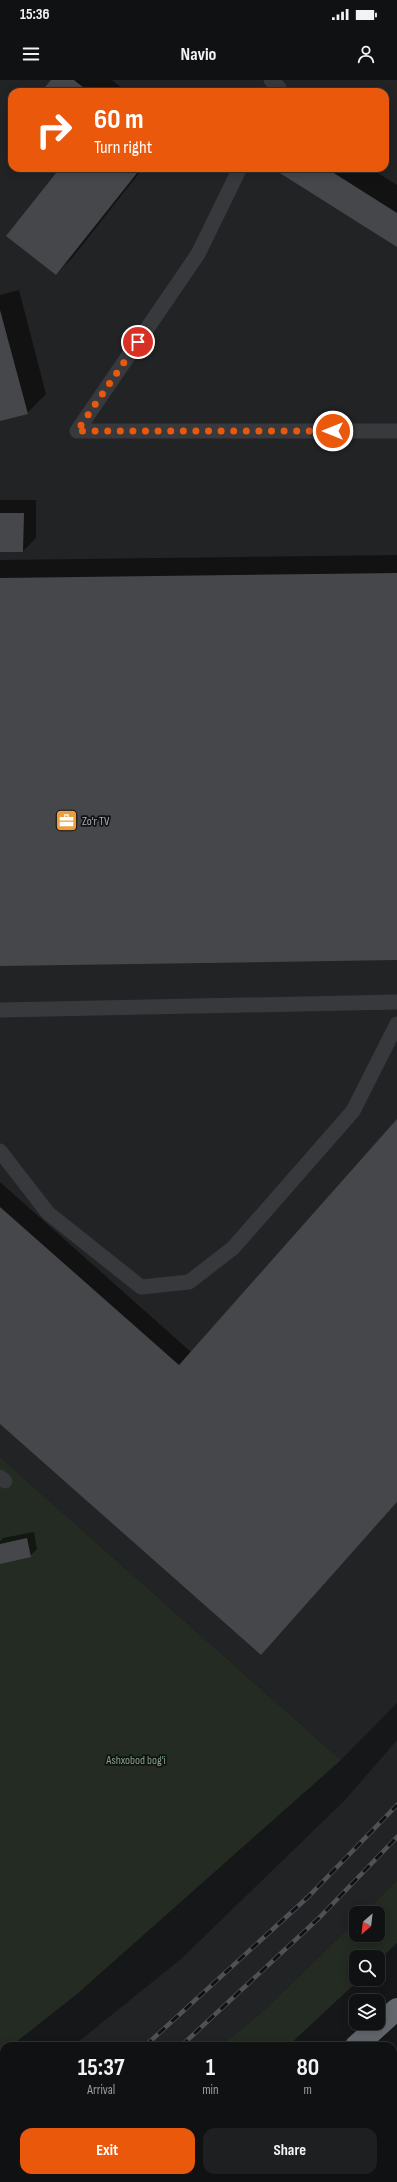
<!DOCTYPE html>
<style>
:root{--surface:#101112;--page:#1e1f20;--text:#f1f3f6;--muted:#9c9d9f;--line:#303132;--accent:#ea580c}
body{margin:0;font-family:"Sofia Sans Condensed",sans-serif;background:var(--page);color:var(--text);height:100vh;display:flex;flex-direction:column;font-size:15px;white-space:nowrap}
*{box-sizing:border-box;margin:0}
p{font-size:13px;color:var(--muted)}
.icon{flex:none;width:22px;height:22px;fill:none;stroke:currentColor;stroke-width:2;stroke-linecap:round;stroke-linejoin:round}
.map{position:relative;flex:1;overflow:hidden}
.panel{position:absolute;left:0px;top:1962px;width:397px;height:140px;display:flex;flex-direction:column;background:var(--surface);border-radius:12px 12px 0 0;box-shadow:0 2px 10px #0003,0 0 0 1px var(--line)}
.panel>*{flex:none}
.guide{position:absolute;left:8px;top:8px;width:381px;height:84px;border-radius:12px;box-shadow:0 2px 10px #0003,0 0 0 1px var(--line);background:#ea580c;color:#fff;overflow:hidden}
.needle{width:26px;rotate:208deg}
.fabs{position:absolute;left:349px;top:1826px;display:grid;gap:8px}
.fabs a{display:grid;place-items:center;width:36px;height:36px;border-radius:8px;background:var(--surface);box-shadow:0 2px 10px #0003,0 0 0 1px var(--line);font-size:20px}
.pin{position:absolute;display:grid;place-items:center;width:34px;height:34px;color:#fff;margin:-17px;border:2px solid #fff;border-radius:50%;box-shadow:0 1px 4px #0007}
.me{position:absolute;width:44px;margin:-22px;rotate:270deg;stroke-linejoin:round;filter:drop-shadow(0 0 3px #0008)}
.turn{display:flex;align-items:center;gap:14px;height:84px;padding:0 20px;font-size:18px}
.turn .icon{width:52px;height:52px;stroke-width:2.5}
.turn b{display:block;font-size:28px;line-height:34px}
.eta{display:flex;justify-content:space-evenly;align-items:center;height:68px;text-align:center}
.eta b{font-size:24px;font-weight:700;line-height:28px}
.primary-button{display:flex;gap:8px;margin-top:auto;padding:8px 20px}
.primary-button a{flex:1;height:46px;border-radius:12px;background:var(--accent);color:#fff;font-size:16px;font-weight:700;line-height:46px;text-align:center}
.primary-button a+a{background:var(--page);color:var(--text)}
.status{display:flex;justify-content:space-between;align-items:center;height:28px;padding:0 20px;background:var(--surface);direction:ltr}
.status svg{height:11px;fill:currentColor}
header{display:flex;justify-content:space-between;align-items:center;height:52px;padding:0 20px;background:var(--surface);font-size:18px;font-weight:700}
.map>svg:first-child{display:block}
.built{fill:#222325;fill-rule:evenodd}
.green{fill:#232b23}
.shadow{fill:#0007}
.building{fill:#45474b}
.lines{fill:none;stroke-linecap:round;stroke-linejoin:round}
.lane{stroke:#38393d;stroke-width:15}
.primary{stroke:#54565c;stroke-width:22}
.highway{stroke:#64686e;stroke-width:22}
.rail-casing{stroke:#4f5156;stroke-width:4.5}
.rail{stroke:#111213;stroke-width:3;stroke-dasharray:9;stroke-linecap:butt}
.route{stroke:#ea580c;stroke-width:7;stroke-dasharray:0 12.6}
.labels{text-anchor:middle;stroke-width:3.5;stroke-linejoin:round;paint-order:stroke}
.poi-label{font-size:12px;fill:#a9afb8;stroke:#111213;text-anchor:start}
.park-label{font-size:12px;fill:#82a281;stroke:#111213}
</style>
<div class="status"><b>15:36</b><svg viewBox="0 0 49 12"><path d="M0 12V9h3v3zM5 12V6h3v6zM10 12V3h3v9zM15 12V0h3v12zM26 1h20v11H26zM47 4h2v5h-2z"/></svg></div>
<header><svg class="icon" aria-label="menu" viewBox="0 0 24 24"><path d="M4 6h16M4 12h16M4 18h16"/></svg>Navio<svg class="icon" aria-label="person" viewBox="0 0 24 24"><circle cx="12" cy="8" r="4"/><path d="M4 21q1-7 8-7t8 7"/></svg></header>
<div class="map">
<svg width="397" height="2102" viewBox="0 0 397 2102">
<rect width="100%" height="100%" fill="#161718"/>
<path class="built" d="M0 0H397V1623L341 1680 0 1377ZM12 12H385V88H12Z
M397 1660V1800L364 1833H356V1841L261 1933 220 1966H73L181 1879 346 1719Z
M4 2022V2098H52L47 2102H0V2025Z"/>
<path class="green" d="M0 1377 341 1680 77 1914 11 1966H4V1971L0 1974Z
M397 1800V1863L378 1881V1877H356V1899H360L288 1966H220L261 1933 356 1841V1855H378V1833H364Z
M52 2098H130L125 2102H47Z"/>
<path class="shadow" d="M52 0H112L127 12H43Z
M61 88H143L73 177 56 194Z
M277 88H370L397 105V166Z
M19 210 46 314 27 333 0 340V215Z
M0 420H36V458L23 471H0Z
M397 475V879L0 885V480Z
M397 1041V1422L261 1574 0 1343V1102L191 1272Z
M34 1452 37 1469 30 1476 0 1483V1461L3 1458Z"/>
<path class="building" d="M51 0H74L89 12H41Z
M60 88H141L56 195 6 156Z
M276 88H326L397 133V167L275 90Z
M0 230 28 334 0 341Z
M0 433H24L23 472H0Z
M397 493V880L0 886V498Z
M397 1039V1422L261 1575 0 1344V1127L179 1285Z
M27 1458 31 1477 0 1484V1464Z"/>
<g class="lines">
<path class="lane" d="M271 0 279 8 277 12
M77 351H397
M77 351 198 174 240 88
M0 930 397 922
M0 1071 48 1133 141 1207 189 1202 233 1168 353 1031 397 944
M0 1397 5 1401"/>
<path class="primary" d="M393 2078 397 2073
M373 2102 377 2098"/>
<path class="highway" d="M356 1966 397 1929
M393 2018 397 2014
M197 2102 202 2098
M300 2102 304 2098"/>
<defs>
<path id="rail" d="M145 1966 308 1817 397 1725
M181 1966 319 1838 397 1757
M0 2080 4 2077
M6 2102 11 2098"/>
</defs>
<use href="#rail" class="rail-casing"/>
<use href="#rail" class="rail"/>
</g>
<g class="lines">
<path class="route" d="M138 262 77 351H333"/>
</g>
<defs>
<symbol id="office-square" viewBox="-11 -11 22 22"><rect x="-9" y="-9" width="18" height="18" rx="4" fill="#ea9e3d" stroke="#111213"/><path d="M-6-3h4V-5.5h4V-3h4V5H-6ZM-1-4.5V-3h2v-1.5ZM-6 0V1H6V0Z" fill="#fff"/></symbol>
</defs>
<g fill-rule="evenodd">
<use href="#office-square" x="54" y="728" width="25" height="25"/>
</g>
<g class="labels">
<g class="poi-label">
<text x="82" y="745">Zo'r TV</text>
</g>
<g class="park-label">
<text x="136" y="1684">Ashxobod bog'i</text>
</g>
</g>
</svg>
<div class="fabs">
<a><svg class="needle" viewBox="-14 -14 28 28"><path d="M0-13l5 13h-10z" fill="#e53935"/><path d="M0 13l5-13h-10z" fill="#9c9d9f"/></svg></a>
<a><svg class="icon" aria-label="search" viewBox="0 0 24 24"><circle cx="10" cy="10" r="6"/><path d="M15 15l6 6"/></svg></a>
<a><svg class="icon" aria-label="layers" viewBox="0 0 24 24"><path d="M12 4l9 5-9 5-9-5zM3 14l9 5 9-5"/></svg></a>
</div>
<div class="pin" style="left:138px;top:262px;background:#d93025"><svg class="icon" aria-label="arrive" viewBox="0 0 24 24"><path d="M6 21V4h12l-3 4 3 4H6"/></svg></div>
<svg class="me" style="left:333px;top:351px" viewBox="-20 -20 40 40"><circle r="17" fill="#ea580c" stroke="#fff" stroke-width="3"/><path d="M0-11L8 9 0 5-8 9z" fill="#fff"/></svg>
<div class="guide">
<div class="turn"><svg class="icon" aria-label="right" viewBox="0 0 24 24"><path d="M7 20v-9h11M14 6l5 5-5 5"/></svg><div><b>60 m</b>Turn right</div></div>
</div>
<section class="panel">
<div class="eta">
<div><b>15:37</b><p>Arrival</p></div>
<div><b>1</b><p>min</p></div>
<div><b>80</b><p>m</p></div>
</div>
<div class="primary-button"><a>Exit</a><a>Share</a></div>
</section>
</div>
